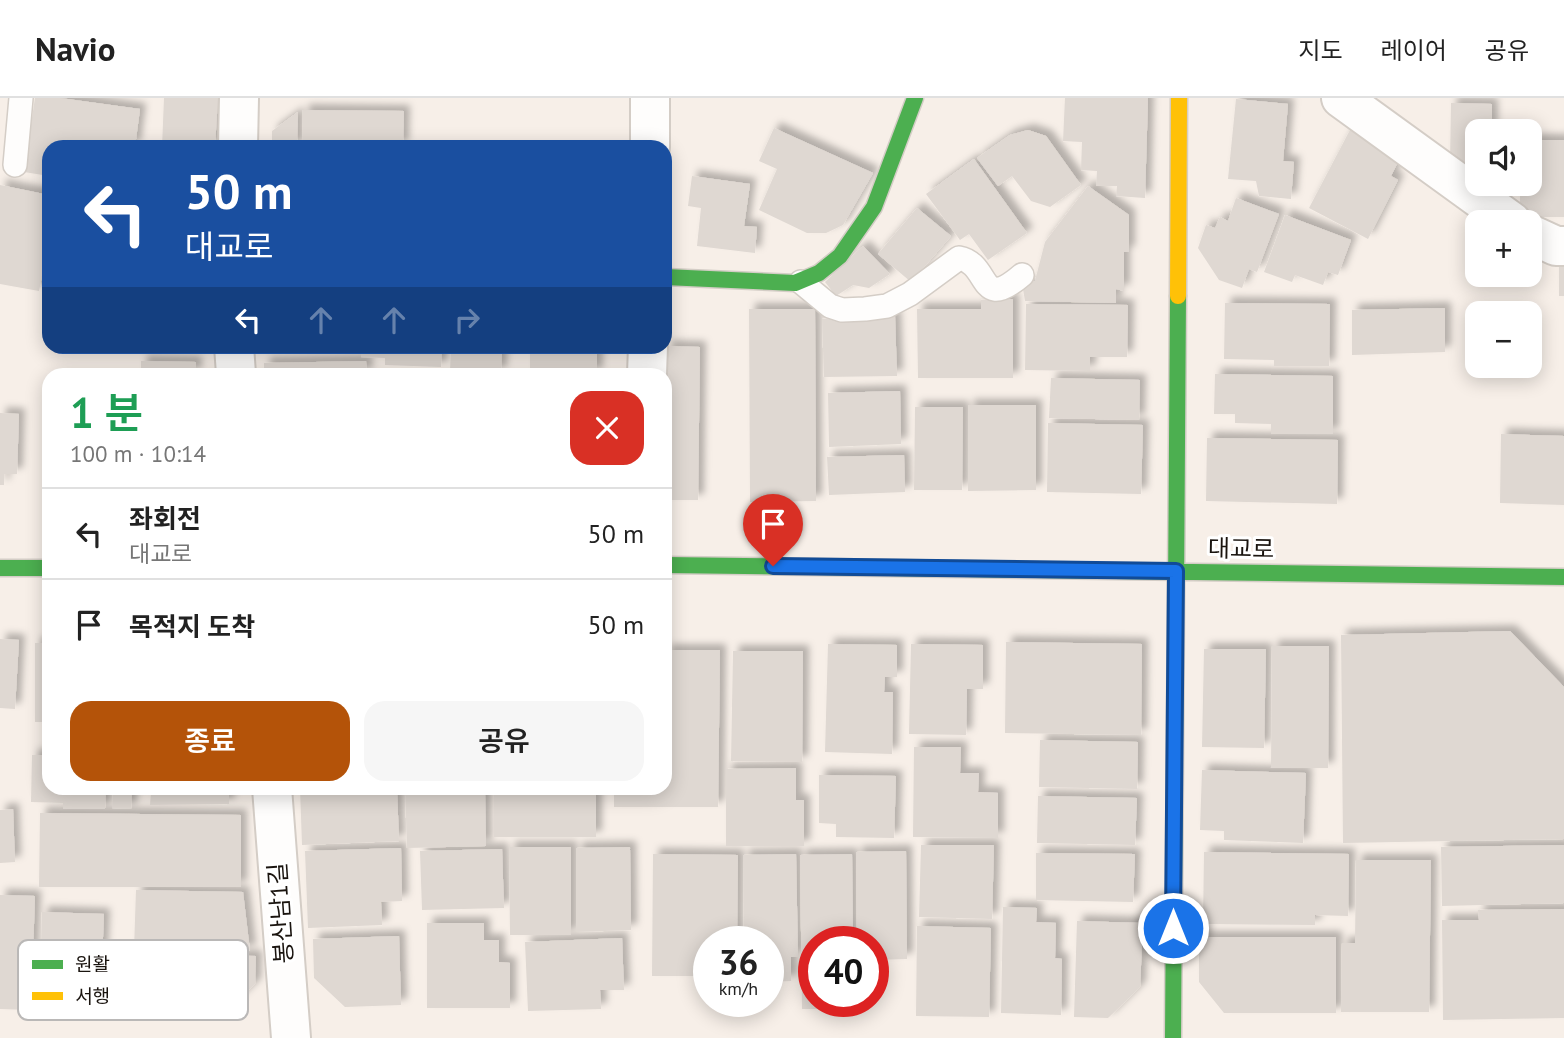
<!DOCTYPE html>
<html lang="ko">
<meta charset="utf-8">
<style>
:root{--surface:#fff;--page:#f6f6f6;--text:#222;--muted:#767676;--line:#e0e0e0;--accent:#b45309}
body{margin:0;font-family:"PT Sans","Noto Sans KR",sans-serif;background:var(--page);color:var(--text);height:100vh;display:flex;flex-direction:column;font-size:26px;white-space:nowrap}
*{box-sizing:border-box;margin:0}
p{font-size:23px;color:var(--muted)}
.icon{flex:none;width:38px;height:38px;fill:none;stroke:currentColor;stroke-width:2;stroke-linecap:round;stroke-linejoin:round}
.map{position:relative;flex:1;overflow:hidden}
.details{position:absolute;left:42px;top:270px;width:630px;height:427px;display:flex;flex-direction:column;background:var(--surface);border-radius:21px;box-shadow:0 4px 18px #0003}
.details>*{flex:none}
.guide{position:absolute;left:42px;top:42px;width:630px;height:214px;border-radius:21px;box-shadow:0 4px 18px #0003;background:#1a4fa0;color:#fff;overflow:hidden}
.tools{position:absolute;left:1465px;top:21px;display:grid;gap:14px}
.tools a{display:grid;place-items:center;width:77px;height:77px;border-radius:14px;background:var(--surface);box-shadow:0 4px 18px #0003;font-size:35px}
.speed{position:absolute;left:693px;top:828px;display:flex;gap:14px;font-size:35px;font-weight:700;text-align:center}
.speed>*{display:grid;place-content:center;width:91px;height:91px;border-radius:50%;background:var(--surface);box-shadow:0 4px 18px #0003;line-height:1}
.speed small{font-size:18px;font-weight:400}
.speed .limit{border:10px solid #d22;background:#fff;color:#111}
.pin{position:absolute;display:grid;place-items:center;width:60px;height:60px;color:#fff;margin:-72px -30px;border-radius:50% 50% 50% 0;rotate:-45deg;box-shadow:0 0 7px #0007}
.pin .icon{rotate:45deg}
.me{position:absolute;width:77px;margin:-38px;rotate:0deg;stroke-linejoin:round;filter:drop-shadow(0 0 5px #0008)}
.turn{display:flex;align-items:center;gap:24px;height:147px;padding:0 28px;font-size:32px}
.turn .icon{width:91px;height:91px;stroke-width:2.5}
.turn b{display:block;font-size:49px;line-height:60px}
.lanes{display:flex;align-items:center;height:66px;padding:0 28px;background:#0003;justify-content:center;gap:35px;direction:ltr}
.lanes .off{opacity:.35}
.round{display:grid;place-items:center;flex:none;width:74px;height:74px;border-radius:21px;background:var(--page)}
.headline{display:flex;align-items:center;justify-content:space-between;height:119px;padding:0 28px}
h1{font-size:42px;font-weight:600;line-height:52px;color:#1e9e55}
.button{display:flex;gap:14px;margin-top:auto;padding:14px 28px}
.button a{flex:1;height:80px;border-radius:21px;background:var(--accent);color:#fff;font-size:28px;font-weight:600;line-height:80px;text-align:center}
.button a+a{background:var(--page);color:var(--text)}
ul{padding:0;list-style:none}
li{display:flex;align-items:center;gap:21px;height:91px;padding:0 28px;border-top:2px solid var(--line)}
li div{flex:1}
li b{display:block;font-size:26px}
li em{font-style:normal}
header{display:flex;align-items:center;gap:42px;box-sizing:border-box;height:98px;padding:0 35px;background:var(--surface);border-bottom:2px solid var(--line)}
header strong{font-size:33px}
nav{display:flex;gap:38px;margin-inline-start:auto;font-size:24px}
.map>svg:first-child{display:block}
.building{fill:#dfd8d2;filter:url(#shadow)}
.lines{fill:none;stroke-linecap:round;stroke-linejoin:round}
.lane-casing{stroke:#d4cdc6;stroke-width:26}
.street-casing{stroke:#d4cdc6;stroke-width:42}
.fast-casing{stroke:#d4cdc6;stroke-width:19}
.slow-casing{stroke:#d4cdc6;stroke-width:19}
.lane{stroke:#fefdfc;stroke-width:23}
.street{stroke:#fefdfc;stroke-width:38}
.fast{stroke:#4caf50;stroke-width:16}
.slow{stroke:#ffc107;stroke-width:16}
.route-casing{stroke:#114b97;stroke-width:18}
.route{stroke:#1a73e8;stroke-width:12}
.labels{text-anchor:middle;stroke-width:6;stroke-linejoin:round;paint-order:stroke}
.street-label{font-size:24px;fill:#1a140f;stroke:#fff}
.key{fill:#fff;stroke:#bab8b7;stroke-width:2}
.key-label{font-size:19px;fill:#1a140f}
</style>
<header>
<strong>Navio</strong>
<nav><a>지도</a><a>레이어</a><a>공유</a></nav>
</header>
<div class="map">
<svg width="1564" height="940" viewBox="0 0 1564 940">
<defs>
<filter id="shadow"><feDropShadow dx="6" dy="-6" stdDeviation="3.5" flood-color="#0004"/></filter>
</defs>
<rect width="100%" height="100%" fill="#f7efe8"/>
<path class="building" d="M35 0H60L140 11 135 49H49V78L24 74Z
M164 0H218L215 49H162Z
M1065 0H1148L1145 100 1116 98 1117 88H1096L1097 73 1081 72 1082 44 1063 43Z
M1236 1 1288 6 1283 63 1294 64 1291 101 1259 98 1256 83 1228 81Z
M1451 5 1492 6V33H1477V65H1450Z
M303 12 404 13 403 49H302Z
M298 14 297 49H272V33Z
M774 30 873 75 843 127 826 135H807L759 112 777 71 759 63Z
M1028 32 1046 38 1081 87 1050 109 1031 103 1012 78 998 88 977 60 1010 37Z
M1350 32 1401 58 1391 78 1398 82 1368 141 1309 110Z
M1530 42H1564V119H1520V94H1507V86H1530Z
M974 61 1027 135 988 162 969 136 960 142 926 96Z
M692 78 750 86 744 128 757 129 755 155 697 148 701 110 688 108Z
M0 87 49 97V142L39 193 0 186Z
M1088 88 1129 117V154H1124V193L1116 191V205L1025 203 1023 191 1035 183 1045 144Z
M1236 100 1279 116 1257 174 1249 171 1242 190 1219 182 1198 150 1206 127 1215 130 1220 119 1228 123Z
M917 110 951 138 911 184 878 156Z
M1285 117 1351 142 1338 177 1328 174 1323 187 1295 177 1292 184 1264 174Z
M863 148 890 176 869 190 853 187 836 198 825 184Z
M1559 159H1564V198H1559Z
M1013 201V280H918L917 211H981V202Z
M1225 205 1330 206 1329 268H1274V262L1224 261Z
M1026 206 1128 207 1127 259H1090V273L1025 272Z
M1445 210V254L1352 257V212Z
M749 211H815L816 403 750 404Z
M895 218 897 278 824 279 822 221Z
M361 248H442L441 269 385 267V260L361 259Z
M451 248H512V253H502L501 275 450 274Z
M530 248H597V276H530Z
M666 248 700 249 698 402H665Z
M141 263 196 264V276H141Z
M366 263 367 276H264V265Z
M1215 276 1333 278V336H1271V326L1235 325V316H1214Z
M1051 280 1140 282 1139 322 1049 320Z
M900 293 901 346 829 349 828 295Z
M968 307H1036V392L968 393Z
M915 309H963L962 392H914Z
M0 315 19 316 17 376H4V387H0Z
M1048 325 1143 327 1141 396 1047 394Z
M1501 336 1564 338V407L1500 405Z
M1207 340 1338 342 1337 406 1206 403Z
M904 357 905 394 829 397 827 359Z
M1510 533 1564 589V741L1343 745 1341 537Z
M0 541 19 542 15 611 0 610Z
M1006 544 1142 546 1141 637 1005 635Z
M35 545H49V624H35Z
M828 546 897 547V579H885L884 594H893L892 656 825 654Z
M911 546 983 547V591H967L966 637 909 636Z
M1272 548H1329L1328 670H1271Z
M1204 551H1266L1264 650 1202 649Z
M665 552H720L718 709H614V690H665Z
M733 553H803L802 664 731 663Z
M1040 642 1138 644 1137 691 1039 689Z
M914 649H961L960 675H979L978 694 998 695V740L913 739Z
M32 657H49V690H106L105 711H63V705L31 704Z
M796 670V702H804V748H726V671Z
M1202 672 1306 675 1303 745 1224 742V733L1200 732Z
M819 677 896 678 894 740 836 739V726L819 725Z
M113 690H132L131 711 112 710Z
M139 690H229V706L150 707 151 694H139Z
M300 690H397L399 743 302 747Z
M405 690H485L486 748 407 750Z
M494 690H596V739H494Z
M1038 698 1137 700 1135 747 1037 745Z
M13 711 15 764 0 765V712Z
M40 715 241 717V789H39Z
M921 747H994L992 821 919 819Z
M1564 747V805L1442 808 1441 749Z
M509 749H571V837H510Z
M630 749 631 832 576 834V750Z
M401 750 402 803 381 804 382 827 308 830 305 753Z
M502 751 504 810 422 812 420 753Z
M906 753 907 861 873 862V844H857L856 754Z
M1204 754 1349 756 1348 818 1315 817V827L1203 826Z
M1036 755 1135 756 1133 804 1036 802Z
M653 756 738 757 737 840H727V844H709V878H652Z
M796 756 798 859H791V883L768 884V844H744L743 757Z
M852 756 853 844H814V903H845V911H802L800 757Z
M1356 762H1431L1429 914H1341L1342 845H1355Z
M136 792 243 794 250 853 134 851Z
M0 797 35 798 31 912 0 911Z
M1003 809 1037 810 1036 824 1056 825 1055 860 1062 861 1061 917 1001 915Z
M1564 811V920L1443 922 1442 822H1479L1478 812Z
M42 814 104 816 102 863H111L109 915 39 913Z
M1077 823 1143 825 1140 889 1108 920 1074 919Z
M427 825H484V842H499V864L510 865V910H427Z
M917 828 991 830 989 919 916 918Z
M399 838 401 907 345 909 314 880 313 841Z
M1199 839H1336V915H1224L1199 884Z
M622 840 624 892H600L601 911 528 913 525 844Z
M163 857 256 858 255 886 230 910 161 908Z"/>
<g class="lines">
<defs>
<path id="lane" d="M15 67 21 0
M801 184 830 208 842 212 865 211 887 208 910 196 959 160C991 166 978 215 1022 177"/>
<path id="street" d="M1341 0 1512 124
M238 49 239 0
M650 49V0
M1530 136 1556 148H1564
M234 248 236 276
M647 276 648 248
M272 690 291 940"/>
<path id="fast" d="M665 179 795 185 819 175 840 158 874 109 915 0
M665 467 1564 479
M0 470H49
M1173 940 1178 198"/>
<path id="slow" d="M1178 198 1179 0"/>
</defs>
<use href="#lane" class="lane-casing"/>
<use href="#street" class="street-casing"/>
<use href="#fast" class="fast-casing"/>
<use href="#slow" class="slow-casing"/>
<use href="#lane" class="lane"/>
<use href="#street" class="street"/>
<use href="#fast" class="fast"/>
<use href="#slow" class="slow"/>
</g>
<g class="lines">
<defs>
<path id="route" d="M773 468 1176 473 1173 830"/>
</defs>
<use href="#route" class="route-casing"/>
<use href="#route" class="route"/>
</g>
<g class="labels">
<g class="street-label">
<text transform="translate(1241 451) rotate(1)" y="8">대교로</text>
<text transform="translate(281 815) rotate(-94)" y="8">봉산남1길</text>
</g>
</g>
<rect x="18" y="842" width="230" height="80" rx="10" class="key"/>
<rect x="32" y="862" width="31" height="9" fill="#4caf50"/>
<rect x="32" y="894" width="31" height="8" fill="#ffc107"/>
<g class="key-label">
<text x="75" y="873">원활</text>
<text x="75" y="905">서행</text>
</g>
</svg>
<div class="tools">
<a><svg class="icon" aria-label="sound" viewBox="0 0 24 24"><path d="M4 9h4l5-4v14l-5-4H4zM17 9q2 3 0 6"/></svg></a>
<a>+</a>
<a>−</a>
</div>
<div class="speed"><div>36<small>km/h</small></div><div class="limit">40</div></div>
<div class="pin" style="left:773px;top:468px;background:#d93025"><svg class="icon" aria-label="arrive" viewBox="0 0 24 24"><path d="M6 21V4h12l-3 4 3 4H6"/></svg></div>
<svg class="me" style="left:1173px;top:830px" viewBox="-20 -20 40 40"><circle r="17" fill="#1a73e8" stroke="#fff" stroke-width="3"/><path d="M0-11L8 9 0 5-8 9z" fill="#fff"/></svg>
<div class="guide">
<div class="turn"><svg class="icon" aria-label="left" viewBox="0 0 24 24"><path d="M17 20v-9H6M10 6l-5 5 5 5"/></svg><div><b>50 m</b>대교로</div></div>
<div class="lanes"><svg class="icon" aria-label="left" viewBox="0 0 24 24"><path d="M17 20v-9H6M10 6l-5 5 5 5"/></svg><svg class="icon off" aria-label="ahead" viewBox="0 0 24 24"><path d="M12 20V5M6 11l6-6 6 6"/></svg><svg class="icon off" aria-label="ahead" viewBox="0 0 24 24"><path d="M12 20V5M6 11l6-6 6 6"/></svg><svg class="icon off" aria-label="right" viewBox="0 0 24 24"><path d="M7 20v-9h11M14 6l5 5-5 5"/></svg></div>
</div>
<section class="details">
<div class="headline"><div><h1>1 분</h1><p>100 m · 10:14</p></div><a class="round" style="background:#d93025;color:#fff"><svg class="icon" aria-label="close" viewBox="0 0 24 24"><path d="M6 6l12 12M18 6L6 18"/></svg></a></div>
<ul>
<li><svg class="icon" aria-label="left" viewBox="0 0 24 24"><path d="M17 20v-9H6M10 6l-5 5 5 5"/></svg><div><b>좌회전</b><p>대교로</p></div><em>50 m</em></li>
<li><svg class="icon" aria-label="arrive" viewBox="0 0 24 24"><path d="M6 21V4h12l-3 4 3 4H6"/></svg><div><b>목적지 도착</b></div><em>50 m</em></li>
</ul>
<div class="button"><a>종료</a><a>공유</a></div>
</section>
</div>
